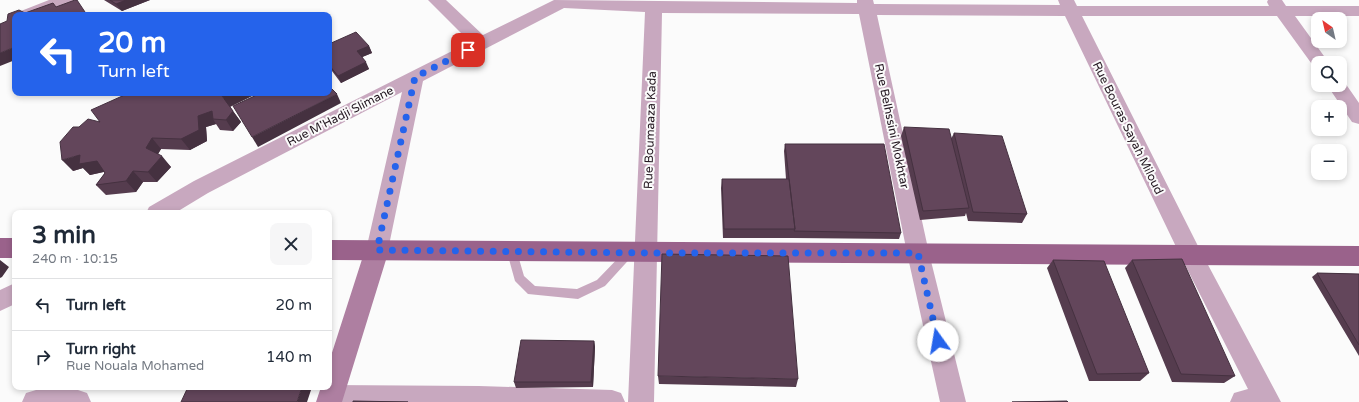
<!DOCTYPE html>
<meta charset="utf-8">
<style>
:root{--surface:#fff;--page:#f6f6f7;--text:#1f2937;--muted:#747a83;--line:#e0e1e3}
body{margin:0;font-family:"Varela Round",sans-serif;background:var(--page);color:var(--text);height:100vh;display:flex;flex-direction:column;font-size:15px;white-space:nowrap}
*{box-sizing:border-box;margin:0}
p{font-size:13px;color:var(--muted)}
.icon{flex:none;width:22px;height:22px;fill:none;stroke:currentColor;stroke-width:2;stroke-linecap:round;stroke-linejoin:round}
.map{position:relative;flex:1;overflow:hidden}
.details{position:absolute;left:12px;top:210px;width:320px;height:180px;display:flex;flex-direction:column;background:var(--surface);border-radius:8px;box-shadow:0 2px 6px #0003}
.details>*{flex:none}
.banner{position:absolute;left:12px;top:12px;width:320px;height:84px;border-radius:8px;box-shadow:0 2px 6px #0003;background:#2563eb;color:#fff;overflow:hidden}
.needle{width:26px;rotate:326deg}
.buttons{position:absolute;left:1311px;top:12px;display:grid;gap:8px}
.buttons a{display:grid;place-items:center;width:36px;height:36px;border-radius:8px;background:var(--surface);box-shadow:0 2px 6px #0003;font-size:20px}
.pin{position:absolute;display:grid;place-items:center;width:34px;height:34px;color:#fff;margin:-17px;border-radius:8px;box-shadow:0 2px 6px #0006}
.me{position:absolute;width:44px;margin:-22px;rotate:347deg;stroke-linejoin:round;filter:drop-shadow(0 0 3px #0008)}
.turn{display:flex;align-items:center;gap:14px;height:84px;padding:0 20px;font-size:18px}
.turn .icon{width:52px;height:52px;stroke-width:2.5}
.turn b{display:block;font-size:28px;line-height:34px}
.round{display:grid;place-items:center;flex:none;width:42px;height:42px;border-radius:8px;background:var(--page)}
.summary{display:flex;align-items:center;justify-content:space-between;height:68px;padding:0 20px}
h1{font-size:24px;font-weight:700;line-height:30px}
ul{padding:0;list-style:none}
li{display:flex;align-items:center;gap:12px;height:52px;padding:0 20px;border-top:1px solid var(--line)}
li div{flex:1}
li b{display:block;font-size:15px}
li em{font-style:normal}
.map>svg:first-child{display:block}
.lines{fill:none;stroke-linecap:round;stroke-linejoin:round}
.lane{fill:#c8a8bf;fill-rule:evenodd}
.street{fill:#c8a8bf;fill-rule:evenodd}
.secondary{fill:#ae7fa1;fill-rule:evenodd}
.primary{fill:#9a628b;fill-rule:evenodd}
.wall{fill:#553c4e}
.shaded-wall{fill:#453140}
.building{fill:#63465b;stroke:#453140}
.route{stroke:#2563eb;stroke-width:7;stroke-dasharray:0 12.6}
.labels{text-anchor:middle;stroke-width:4;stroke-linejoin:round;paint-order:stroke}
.street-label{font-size:12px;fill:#231720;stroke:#fbfbfb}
</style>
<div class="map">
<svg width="1359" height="402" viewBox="0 0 1359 402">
<rect width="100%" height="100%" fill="#fbfbfb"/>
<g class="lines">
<path class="lane" d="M512 248 516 249 517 252 524 276 535 286 577 289 597 280 626 250 630 249 634 250 635 253 605 286 582 297 578 299 528 294 515 281 507 252 508 249Z"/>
<path class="street" d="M49 0H73L71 4 43 15H18L21 11Z
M428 0H446L483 35 554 0 857 3V0H873L874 4 1060 5 1058 0H1074L1077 6H1269L1267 2 1268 0H1282L1286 6H1359V16H1295L1329 63H1318V69L1314 67 1277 16H1082L1199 248 1281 402H1230L1234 393 1248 389 1180 255 1065 16 877 15 929 253 966 402H940L907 253 859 14 662 13 654 402H628L645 12 564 8 423 81 388 250 385 257 377 259 369 257 366 250 402 92 208 193 175 213H146L149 207 194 181 470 42Z
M1340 80H1343L1359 103V124L1352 122 1327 85H1340Z
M15 283V304L0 311V290Z
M331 385 479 386 612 390 621 393 625 402H321L318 397 322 389Z
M46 387 78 390 87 393 91 402H22L26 393Z"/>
<path class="secondary" d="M377 240 385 243 389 250 342 402H316L321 387H329V362L365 250 369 243Z"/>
<path class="primary" d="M0 238H15V258H0Z
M329 240 1359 246V266L329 260Z"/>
</g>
<path class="wall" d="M104 0H150L122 11Z
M329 44 369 46 372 53 362 57 369 69 341 83 329 67Z
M258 93 230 107 241 122 233 131 220 130 216 124 206 127 207 141 190 150 161 149 158 154 171 167 157 182H143L136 192 106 195 96 185 105 173 104 172 90 175 83 168 73 171 79 127 100 122Z
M904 127 951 139 954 133 1027 214 1022 223 968 221 966 213 965 216 920 220 901 136Z
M785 144 901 233 899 239 793 238H723L721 188 722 179H786L784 151Z
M1053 260 1149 373 1140 381H1089L1047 268Z
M1132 260 1235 376 1224 383 1172 382 1125 268Z
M1317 273 1359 274V356L1312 277Z
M594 341 595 347 593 387 516 388 514 382Z
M658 376 798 379 796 387 659 384Z"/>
<path class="shaded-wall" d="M126 0H150L122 11 116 4Z
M369 46 372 53 360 58 357 51Z
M15 47V60L0 66V53Z
M366 62 369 69 341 83 338 76Z
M228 93H258L229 107 222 96Z
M337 94 341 103 258 147 252 137Z
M212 111 213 119 216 124 206 127 207 141 190 150 181 139 198 116Z
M233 111 241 122 233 131 226 120Z
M152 138 161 149 155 159 146 148Z
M80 155 97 161 107 171 90 175 83 168 73 171 62 160Z
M162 156 171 167 157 182 148 172Z
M133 171 143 182 136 192 126 181Z
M0 260 9 267 2 277 0 278Z
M594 341 595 347 593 387 591 382Z
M302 387H312L307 402H297Z"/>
<path class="building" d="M75 0H77L87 15H15V47L0 53V24L7 21 8 14 19 10 25 13 53 3 56 7Z
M110 0H126L116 4Z
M356 32 369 46 357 51 366 62 338 76 329 65V44Z
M329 86 337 94 252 137 233 106 261 93H329Z
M129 93H228L222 96 233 111 226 120 213 119 212 111 198 116 199 130 181 139 152 138 146 148 162 156 148 172 133 171 126 181 96 185 105 173 97 161 79 164 80 155 62 160 60 142 73 127H79L88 119 100 122 91 110Z
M904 127 949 129 969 208 923 211Z
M954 133 1002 136 1027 214 973 212Z
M785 144H884L901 233 794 231 795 229Z
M722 179H789L795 229H724Z
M662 254 788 256 798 379 658 376Z
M1182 259 1235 376 1181 374 1132 260Z
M1053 260 1104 261 1149 373 1097 374Z
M1317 273 1359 274V345Z
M521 340 594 341 591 382H514Z
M188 387H302L297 402H181Z
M353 401 408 402H353Z
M1067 401 1068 402H1012Z"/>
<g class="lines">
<path class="route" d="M468 50 415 77 377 250 646 253H918L938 341"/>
</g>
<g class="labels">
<g class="street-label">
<text transform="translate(340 116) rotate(-27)" y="4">Rue M'Hadji Slimane</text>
<text transform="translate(892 126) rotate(78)" y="4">Rue Belhssini Mokhtar</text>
<text transform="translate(1128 128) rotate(64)" y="4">Rue Bouras Sayah Miloud</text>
<text transform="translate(650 130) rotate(-88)" y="4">Rue Boumaaza Kada</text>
</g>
</g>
</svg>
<div class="buttons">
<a><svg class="needle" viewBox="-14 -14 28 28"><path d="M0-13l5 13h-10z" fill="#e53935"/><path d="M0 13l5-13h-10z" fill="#747a83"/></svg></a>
<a><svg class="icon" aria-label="search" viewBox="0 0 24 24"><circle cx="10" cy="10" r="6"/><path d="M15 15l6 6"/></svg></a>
<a>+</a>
<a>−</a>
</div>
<div class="pin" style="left:468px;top:50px;background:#d93025"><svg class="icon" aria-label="arrive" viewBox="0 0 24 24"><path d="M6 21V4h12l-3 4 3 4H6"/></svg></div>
<svg class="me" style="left:938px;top:341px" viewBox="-20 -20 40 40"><circle r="19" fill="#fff"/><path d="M0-13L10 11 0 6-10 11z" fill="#2563eb"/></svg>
<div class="banner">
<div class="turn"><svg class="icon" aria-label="left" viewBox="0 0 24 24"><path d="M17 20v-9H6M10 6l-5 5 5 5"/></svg><div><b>20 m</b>Turn left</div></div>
</div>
<section class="details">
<div class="summary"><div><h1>3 min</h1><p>240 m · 10:15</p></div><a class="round"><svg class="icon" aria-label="close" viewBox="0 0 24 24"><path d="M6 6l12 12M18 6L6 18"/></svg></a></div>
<ul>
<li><svg class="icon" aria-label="left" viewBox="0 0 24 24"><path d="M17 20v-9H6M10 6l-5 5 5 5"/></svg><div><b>Turn left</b></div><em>20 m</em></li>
<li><svg class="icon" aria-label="right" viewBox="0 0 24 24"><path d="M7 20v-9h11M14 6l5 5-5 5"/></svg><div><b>Turn right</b><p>Rue Nouala Mohamed</p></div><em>140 m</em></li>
</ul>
</section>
</div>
